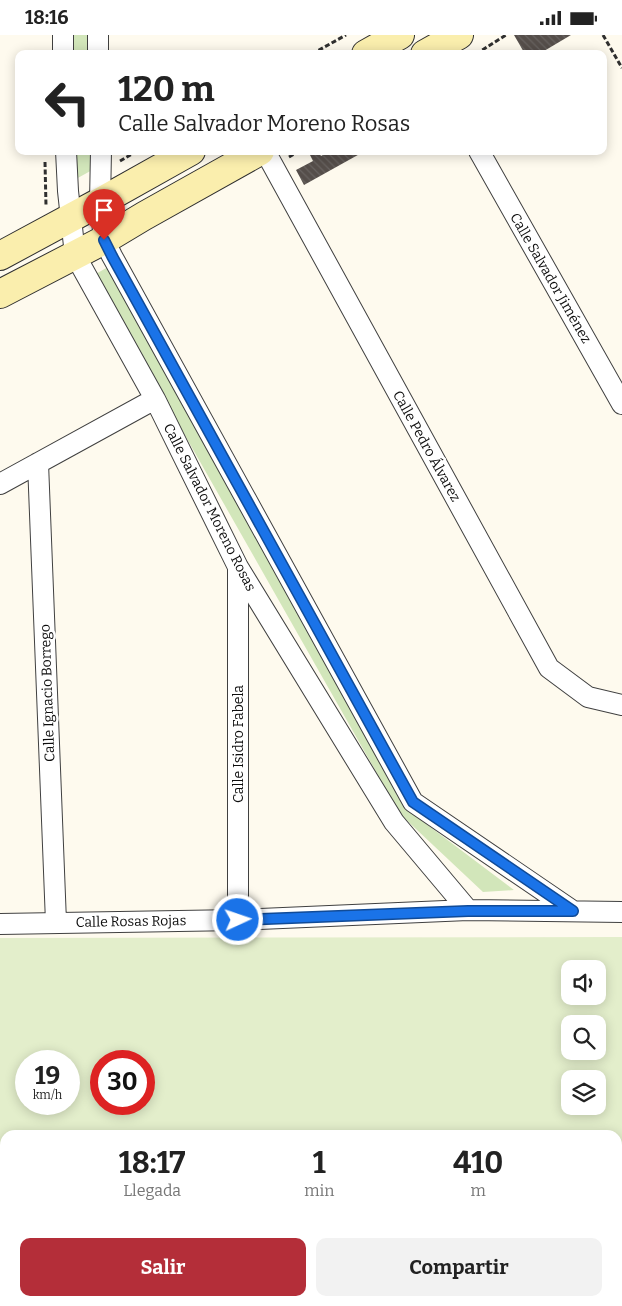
<!DOCTYPE html>
<html lang="es">
<meta charset="utf-8">
<style>
:root{--surface:#fff;--page:#f2f2f2;--text:#222;--muted:#767676;--accent:#b42e39}
body{margin:0;font-family:Bitter,serif;background:var(--page);color:var(--text);height:100vh;display:flex;flex-direction:column;font-size:19px;white-space:nowrap}
*{box-sizing:border-box;margin:0}
p{font-size:16px;color:var(--muted)}
.icon{flex:none;width:28px;height:28px;fill:none;stroke:currentColor;stroke-width:2;stroke-linecap:round;stroke-linejoin:round}
.map{position:relative;flex:1;overflow:hidden}
.side{position:absolute;left:0px;top:1095px;width:622px;height:176px;display:flex;flex-direction:column;background:var(--surface);border-radius:15px 15px 0 0;box-shadow:0 2px 12px #0003}
.side>*{flex:none}
.guide{position:absolute;left:15px;top:15px;width:592px;height:105px;border-radius:10px;box-shadow:0 2px 12px #0003;background:#fff;color:var(--text);overflow:hidden}
.tools{position:absolute;left:561px;top:925px;display:grid;gap:10px}
.tools a{display:grid;place-items:center;width:45px;height:45px;border-radius:10px;background:var(--surface);box-shadow:0 2px 12px #0003;font-size:25px}
.speed{position:absolute;left:15px;top:1015px;display:flex;gap:10px;font-size:25px;font-weight:700;text-align:center}
.speed>*{display:grid;place-content:center;width:65px;height:65px;border-radius:50%;background:var(--surface);box-shadow:0 2px 12px #0003;line-height:1}
.speed small{font-size:12px;font-weight:400}
.speed .limit{border:8px solid #d22;background:#fff;color:#111}
.pin{position:absolute;display:grid;place-items:center;width:42px;height:42px;color:#fff;margin:-51px -21px;border-radius:50% 50% 50% 0;rotate:-45deg;box-shadow:0 0 5px #0007}
.pin .icon{rotate:45deg}
.me{position:absolute;width:55px;margin:-28px;rotate:87deg;stroke-linejoin:round;filter:drop-shadow(0 0 4px #0008)}
.turn{display:flex;align-items:center;gap:18px;height:105px;padding:0 20px;font-size:22px}
.turn .icon{width:65px;height:65px;stroke-width:2.5}
.turn b{display:block;font-size:35px;line-height:42px}
.eta{display:flex;justify-content:space-evenly;align-items:center;height:85px;text-align:center}
.eta b{font-size:30px;font-weight:700;line-height:35px}
.primary-button{display:flex;gap:10px;margin-top:auto;padding:10px 20px}
.primary-button a{flex:1;height:58px;border-radius:10px;background:var(--accent);color:#fff;font-size:20px;font-weight:700;line-height:58px;text-align:center}
.primary-button a+a{background:var(--page);color:var(--text)}
.status{display:flex;justify-content:space-between;align-items:center;height:35px;padding:0 25px;background:var(--surface);direction:ltr}
.status svg{height:14px;fill:currentColor}
.map>svg:first-child{display:block}
.grass{fill:#d2e6ba}
.pitch{fill:#e3eecb;fill-rule:evenodd}
.building{fill:url(#building-back-hatch)}
.lines{fill:none;stroke-linecap:round;stroke-linejoin:round}
.minor-casing{stroke:#404040;stroke-width:22}
.secondary-casing{stroke:#2f2f2f;stroke-width:30}
.path{stroke:#2f2f2f;stroke-width:3;stroke-dasharray:5 2.5;stroke-linecap:butt}
.minor{stroke:#fff;stroke-width:20}
.secondary{stroke:#faeead;stroke-width:28}
.route-casing{stroke:#114b97;stroke-width:12}
.route{stroke:#1a73e8;stroke-width:9}
.labels{text-anchor:middle;stroke-width:5;stroke-linejoin:round;paint-order:stroke}
.street-label{font-size:14px;fill:#0d0d0d;stroke:#fff}
</style>
<div class="status"><b>18:16</b><svg viewBox="0 0 49 12"><path d="M0 12V9h3v3zM5 12V6h3v6zM10 12V3h3v9zM15 12V0h3v12zM26 1h20v11H26zM47 4h2v5h-2z"/></svg></div>
<div class="map">
<svg width="622" height="1271" viewBox="0 0 622 1271">
<defs>
<pattern id="building-back-hatch" width="6" height="6" patternUnits="userSpaceOnUse" patternTransform="scale(1.25)"><rect width="6" height="6" fill="#554e4a"/><path d="M-1 5l2 2M0 0l6 6M5-1l2 2" fill="none" stroke="#686360"/></pattern>
</defs>
<rect width="100%" height="100%" fill="#fefaee"/>
<path class="grass" d="M73 0H91V19H74Z
M76 116H94V134L76 144Z
M108 232 405 773 514 855 483 857 400 779 94 240Z"/>
<path class="pitch" d="M622 902V1271H0V903ZM570 934H598V961H570ZM570 989H598V1016H570ZM26 1026H69V1069H26ZM101 1026H144V1069H101ZM570 1044H598V1071H570ZM5 1100H618V1266H5Z"/>
<path class="building" d="M514 0H571L539 19H525Z
M310 116H318L321 121 330 116H365L304 150 296 135 313 126 309 118Z"/>
<g class="lines">
<defs>
<path id="minor" d="M63 0V19
M98 0V19
M66 116 68 156 75 220 155 364 238 532 394 787 468 875
M101 116 100 167 104 205 112 221 413 767 573 876
M265 116 549 633 588 662 622 670
M479 116 622 369
M38 428 56 887
M0 449 155 364
M238 885V532
M0 889 238 885 468 875 622 877"/>
<path id="secondary" d="M366 19 400 0
M425 19 459 0
M0 221 100 167 191 116
M0 259 104 205 144 181 260 116"/>
</defs>
<use href="#minor" class="minor-casing"/>
<use href="#secondary" class="secondary-casing"/>
<path class="path" d="M603 0 622 33
M312 19 346 0
M476 19 506 0
M289 122 299 116
M120 126 137 116
M45 127 46 171
M618 1256 622 1255
M243 1266 248 1271
M211 1271 216 1266
M476 1271 481 1266"/>
<use href="#minor" class="minor"/>
<use href="#secondary" class="secondary"/>
</g>
<g class="lines">
<defs>
<path id="route" d="M104 205 112 221 413 767 573 876H468L238 885"/>
</defs>
<use href="#route" class="route-casing"/>
<use href="#route" class="route"/>
</g>
<g class="labels">
<g class="street-label">
<text transform="translate(551 243) rotate(60)" y="5">Calle Salvador Jiménez</text>
<text transform="translate(427 411) rotate(61)" y="5">Calle Pedro Álvarez</text>
<text transform="translate(210 472) rotate(63)" y="5">Calle Salvador Moreno Rosas</text>
<text transform="translate(47 658) rotate(-92)" y="5">Calle Ignacio Borrego</text>
<text transform="translate(238 709) rotate(-90)" y="5">Calle Isidro Fabela</text>
<text transform="translate(131 886) rotate(-1)" y="5">Calle Rosas Rojas</text>
</g>
</g>
</svg>
<div class="tools">
<a><svg class="icon" aria-label="sound" viewBox="0 0 24 24"><path d="M4 9h4l5-4v14l-5-4H4zM17 9q2 3 0 6"/></svg></a>
<a><svg class="icon" aria-label="search" viewBox="0 0 24 24"><circle cx="10" cy="10" r="6"/><path d="M15 15l6 6"/></svg></a>
<a><svg class="icon" aria-label="layers" viewBox="0 0 24 24"><path d="M12 4l9 5-9 5-9-5zM3 14l9 5 9-5"/></svg></a>
</div>
<div class="speed"><div>19<small>km/h</small></div><div class="limit">30</div></div>
<div class="pin" style="left:104px;top:205px;background:#d93025"><svg class="icon" aria-label="arrive" viewBox="0 0 24 24"><path d="M6 21V4h12l-3 4 3 4H6"/></svg></div>
<svg class="me" style="left:238px;top:885px" viewBox="-20 -20 40 40"><circle r="17" fill="#1a73e8" stroke="#fff" stroke-width="3"/><path d="M0-11L8 9 0 5-8 9z" fill="#fff"/></svg>
<div class="guide">
<div class="turn"><svg class="icon" aria-label="left" viewBox="0 0 24 24"><path d="M17 20v-9H6M10 6l-5 5 5 5"/></svg><div><b>120 m</b>Calle Salvador Moreno Rosas</div></div>
</div>
<section class="side">
<div class="eta">
<div><b>18:17</b><p>Llegada</p></div>
<div><b>1</b><p>min</p></div>
<div><b>410</b><p>m</p></div>
</div>
<div class="primary-button"><a>Salir</a><a>Compartir</a></div>
</section>
</div>
